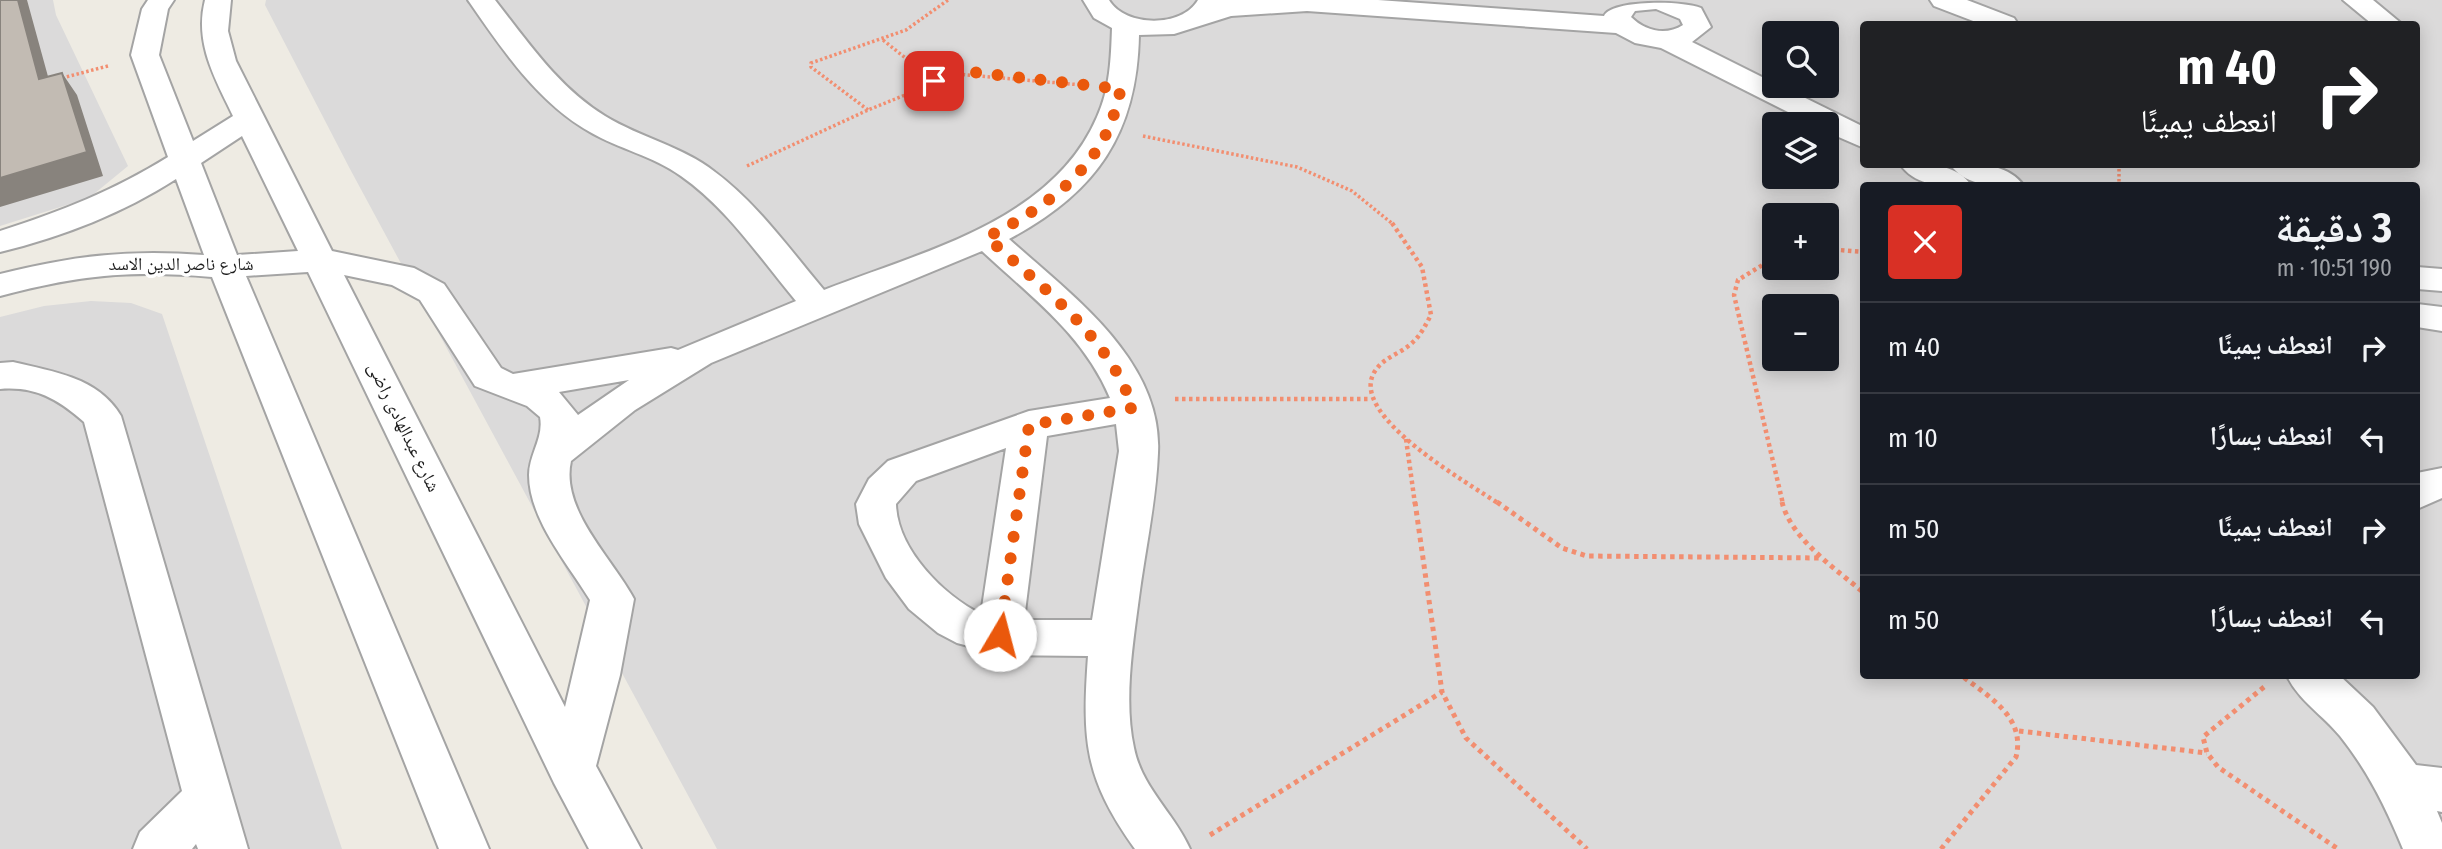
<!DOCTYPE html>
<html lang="ar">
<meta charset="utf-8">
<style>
:root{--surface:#171b24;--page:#242831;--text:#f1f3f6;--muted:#9ea1a6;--line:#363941}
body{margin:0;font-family:"Fira Sans Condensed","Noto Naskh Arabic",sans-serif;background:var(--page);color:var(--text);direction:rtl;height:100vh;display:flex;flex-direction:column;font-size:26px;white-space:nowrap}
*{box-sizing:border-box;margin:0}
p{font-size:23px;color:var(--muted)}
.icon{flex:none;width:38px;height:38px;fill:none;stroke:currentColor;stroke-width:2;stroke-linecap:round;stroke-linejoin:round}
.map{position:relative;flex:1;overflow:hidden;direction:ltr}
.sheet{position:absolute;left:1860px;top:182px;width:560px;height:497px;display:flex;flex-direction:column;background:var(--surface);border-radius:7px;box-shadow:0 4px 18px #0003;direction:rtl}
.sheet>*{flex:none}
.banner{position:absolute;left:1860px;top:21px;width:560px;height:147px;border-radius:7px;box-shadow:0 4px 18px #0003;direction:rtl;background:#202124;color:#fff;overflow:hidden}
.controls{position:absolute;left:1762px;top:21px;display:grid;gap:14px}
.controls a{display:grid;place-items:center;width:77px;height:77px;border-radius:7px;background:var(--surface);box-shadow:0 4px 18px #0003;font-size:35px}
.pin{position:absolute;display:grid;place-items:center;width:60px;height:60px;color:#fff;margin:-30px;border-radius:14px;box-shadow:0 4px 10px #0006}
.me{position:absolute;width:77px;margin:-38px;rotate:8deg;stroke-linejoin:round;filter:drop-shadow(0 0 5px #0008)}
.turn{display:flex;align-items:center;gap:24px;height:147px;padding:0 28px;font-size:32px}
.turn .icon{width:91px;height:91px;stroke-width:2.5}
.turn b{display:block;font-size:49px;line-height:60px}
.round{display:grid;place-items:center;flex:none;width:74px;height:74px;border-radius:7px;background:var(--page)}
.summary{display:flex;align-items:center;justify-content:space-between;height:119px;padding:0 28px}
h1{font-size:42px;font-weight:700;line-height:52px}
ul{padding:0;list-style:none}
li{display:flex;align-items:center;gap:21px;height:91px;padding:0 28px;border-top:2px solid var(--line)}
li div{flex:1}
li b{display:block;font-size:26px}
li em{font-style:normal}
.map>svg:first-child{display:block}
.residential{fill:#dbdada;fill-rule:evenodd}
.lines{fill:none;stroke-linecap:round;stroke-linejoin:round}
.minor-casing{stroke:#a4a4a4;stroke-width:4}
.path-far2{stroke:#f28e70;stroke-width:3.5;stroke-dasharray:2.5 2.5;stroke-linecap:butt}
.path-far1{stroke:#f28e70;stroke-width:4.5;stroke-dasharray:3.5 3.5;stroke-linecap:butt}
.path{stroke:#f28e70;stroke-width:5;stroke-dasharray:4.5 4.5;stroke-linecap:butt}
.minor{fill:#fff;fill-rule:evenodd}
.shaded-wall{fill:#88837d}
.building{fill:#c2bbb3;stroke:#88837d;stroke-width:2}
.route{stroke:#ea580c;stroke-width:12;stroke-dasharray:0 21.6}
.labels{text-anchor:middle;stroke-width:7;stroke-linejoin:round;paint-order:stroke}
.street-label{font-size:18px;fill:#1d1d1d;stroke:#fff}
</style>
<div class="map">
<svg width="2442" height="849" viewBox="0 0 2442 849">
<rect width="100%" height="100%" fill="#eeebe3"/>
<path class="residential" d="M0 0H53L56 15 128 166 89 198 0 226Z
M266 0H2442V849H717L350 169 265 5ZM1864 24H2417V164H1864ZM1774 33H1827V86H1774ZM1774 124H1827V177H1774ZM1864 186H2417V676H1864ZM1774 215H1827V268H1774ZM1774 306H1827V359H1774Z
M91 301 131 303 162 314 342 849H0V317L44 306Z"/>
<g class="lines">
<defs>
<path id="minor" d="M148 0H174L168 9 159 55 193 141 233 116C215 78 194 43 205 0H231L228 31 236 61 332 251 414 268 444 284 501 368 513 374 671 348 678 350 796 301C760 258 727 208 681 176 653 156 619 149 590 132 538 103 501 48 468 0H495C528 42 559 88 605 116 641 138 682 146 715 172 758 204 790 250 824 290 920 252 1052 222 1097 117 1110 89 1111 58 1112 28L1094 18 1083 0H1109C1125 27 1182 28 1198 0H1378L1604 16C1611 0 1681 0 1701 8L1711 27 1692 42 1774 83V86H1781L1864 127V148L1827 132V124H1812L1661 48 1635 43 1616 33 1307 11 1231 16 1174 34 1139 35C1137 134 1096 193 1009 239 1070 294 1163 360 1158 453 1156 504 1144 555 1138 605 1132 650 1124 703 1134 748 1142 788 1174 813 1190 849H1135C1084 778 1082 740 1088 656L1003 655 957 643 938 633 909 609 886 578 859 524 856 504 869 479 888 461 1029 411 1110 398C1083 334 1032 298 982 251L711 363 635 410 571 461C560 510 613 559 634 599L620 675 596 766 641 849H589L554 783 308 272 246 276 489 849H439L212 277C130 270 79 275 0 296V274C73 256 128 249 204 255L176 179C123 213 62 237 0 252V231C62 211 113 191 168 157L131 55 142 9ZM1656 9 1680 19 1683 25C1666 36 1645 31 1631 17L1635 11ZM242 136 298 251 237 255 201 163ZM344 275 392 285 420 300 475 386 527 406 540 417C544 438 529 454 529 475 529 519 568 564 590 600L565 707ZM629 380 578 415 559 392ZM1116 424 1119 451 1092 620H1024L1047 436ZM1006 448 981 614C943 595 897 549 896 504L916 481Z
M1930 0H1967L2014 18 2018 24H1981L1934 6Z
M2343 0H2373L2402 24H2372Z
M1900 164C1925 164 1955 162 1972 186 1946 186 1916 188 1900 164Z
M1950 164C1975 164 2007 162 2024 186 1998 186 1966 188 1950 164Z
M2417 267 2442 269V291L2417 289Z
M2417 304 2442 307V331L2417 327Z
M13 362C54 372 98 377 121 416L248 849H198L196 844 192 849H133L140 832 182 791 84 422C59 400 36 386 0 389V363Z
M2442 468V498L2417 509V473Z
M2287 676H2340L2373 707 2416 765 2442 768V812L2437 811 2442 823V849H2403C2386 808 2368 771 2340 736 2323 715 2299 701 2287 676Z"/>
</defs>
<use href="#minor" class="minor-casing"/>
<path class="path-far2" d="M883 40 934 81
M62 78 108 66
M868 110 811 67V63L906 30 948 0
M1143 136 1297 167 1352 191 1394 225
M2119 164V186
M747 166 868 110 957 74 1082 85"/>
<path class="path-far1" d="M1392 223 1422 267 1431 315C1426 324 1421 335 1413 342 1401 354 1385 356 1375 371 1346 415 1469 483 1499 504
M1827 249 1864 252
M1774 258 1738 280 1734 295 1783 504
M1175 399H1371
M1406 439 1415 504"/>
<path class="path" d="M1415 502 1442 692 1466 738 1587 849
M1497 502 1562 548 1587 556 1823 558
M1782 502C1791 539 1836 569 1864 593
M2264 687 2203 737 2207 753 2218 767 2338 849
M2019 731 2207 753
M1210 835 1442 692
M1941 849 2016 757C2026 717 1989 697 1962 676"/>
<use href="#minor" class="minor"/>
</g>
<path class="shaded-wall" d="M18 0H27L55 102 39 79Z
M62 73 77 95 103 176 0 207V178Z"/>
<path class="building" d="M0 0H18L39 79 62 73 87 152 0 178Z"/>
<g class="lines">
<path class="route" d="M934 81 971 72 1121 89C1117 102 1114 118 1108 130 1085 180 1034 214 987 237 1042 288 1108 335 1133 408L1029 425 1000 635"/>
</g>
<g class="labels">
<g class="street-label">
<text x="181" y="270">شارع ناصر الدين الاسد</text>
<text transform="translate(404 427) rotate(64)" y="6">شارع عبدالهادى راضى</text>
</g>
</g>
</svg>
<div class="controls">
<a><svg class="icon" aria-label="search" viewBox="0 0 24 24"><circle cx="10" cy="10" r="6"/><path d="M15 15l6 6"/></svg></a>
<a><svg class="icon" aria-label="layers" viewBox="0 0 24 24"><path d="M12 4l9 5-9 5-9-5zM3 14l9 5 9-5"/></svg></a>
<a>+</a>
<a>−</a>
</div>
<div class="pin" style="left:934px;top:81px;background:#d93025"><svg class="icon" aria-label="arrive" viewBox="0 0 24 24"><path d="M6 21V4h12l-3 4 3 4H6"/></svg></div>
<svg class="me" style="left:1000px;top:635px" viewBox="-20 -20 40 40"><circle r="19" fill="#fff"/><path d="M0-13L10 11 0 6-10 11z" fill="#ea580c"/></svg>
<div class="banner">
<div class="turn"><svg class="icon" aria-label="right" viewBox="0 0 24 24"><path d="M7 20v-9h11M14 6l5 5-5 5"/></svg><div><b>40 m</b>انعطف يمينًا</div></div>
</div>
<section class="sheet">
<div class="summary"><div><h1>3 دقيقة</h1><p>190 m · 10:51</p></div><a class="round" style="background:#d93025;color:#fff"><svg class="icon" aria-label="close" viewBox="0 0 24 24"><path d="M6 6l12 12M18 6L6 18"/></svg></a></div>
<ul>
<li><svg class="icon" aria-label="right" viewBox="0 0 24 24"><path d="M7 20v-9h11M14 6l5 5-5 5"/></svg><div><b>انعطف يمينًا</b></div><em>40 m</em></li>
<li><svg class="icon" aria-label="left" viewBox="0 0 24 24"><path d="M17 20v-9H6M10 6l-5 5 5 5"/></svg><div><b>انعطف يسارًا</b></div><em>10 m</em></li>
<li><svg class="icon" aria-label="right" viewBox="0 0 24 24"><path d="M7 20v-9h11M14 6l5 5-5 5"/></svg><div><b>انعطف يمينًا</b></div><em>50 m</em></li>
<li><svg class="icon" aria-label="left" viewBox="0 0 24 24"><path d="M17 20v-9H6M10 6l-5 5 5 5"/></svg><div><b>انعطف يسارًا</b></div><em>50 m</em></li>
</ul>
</section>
</div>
